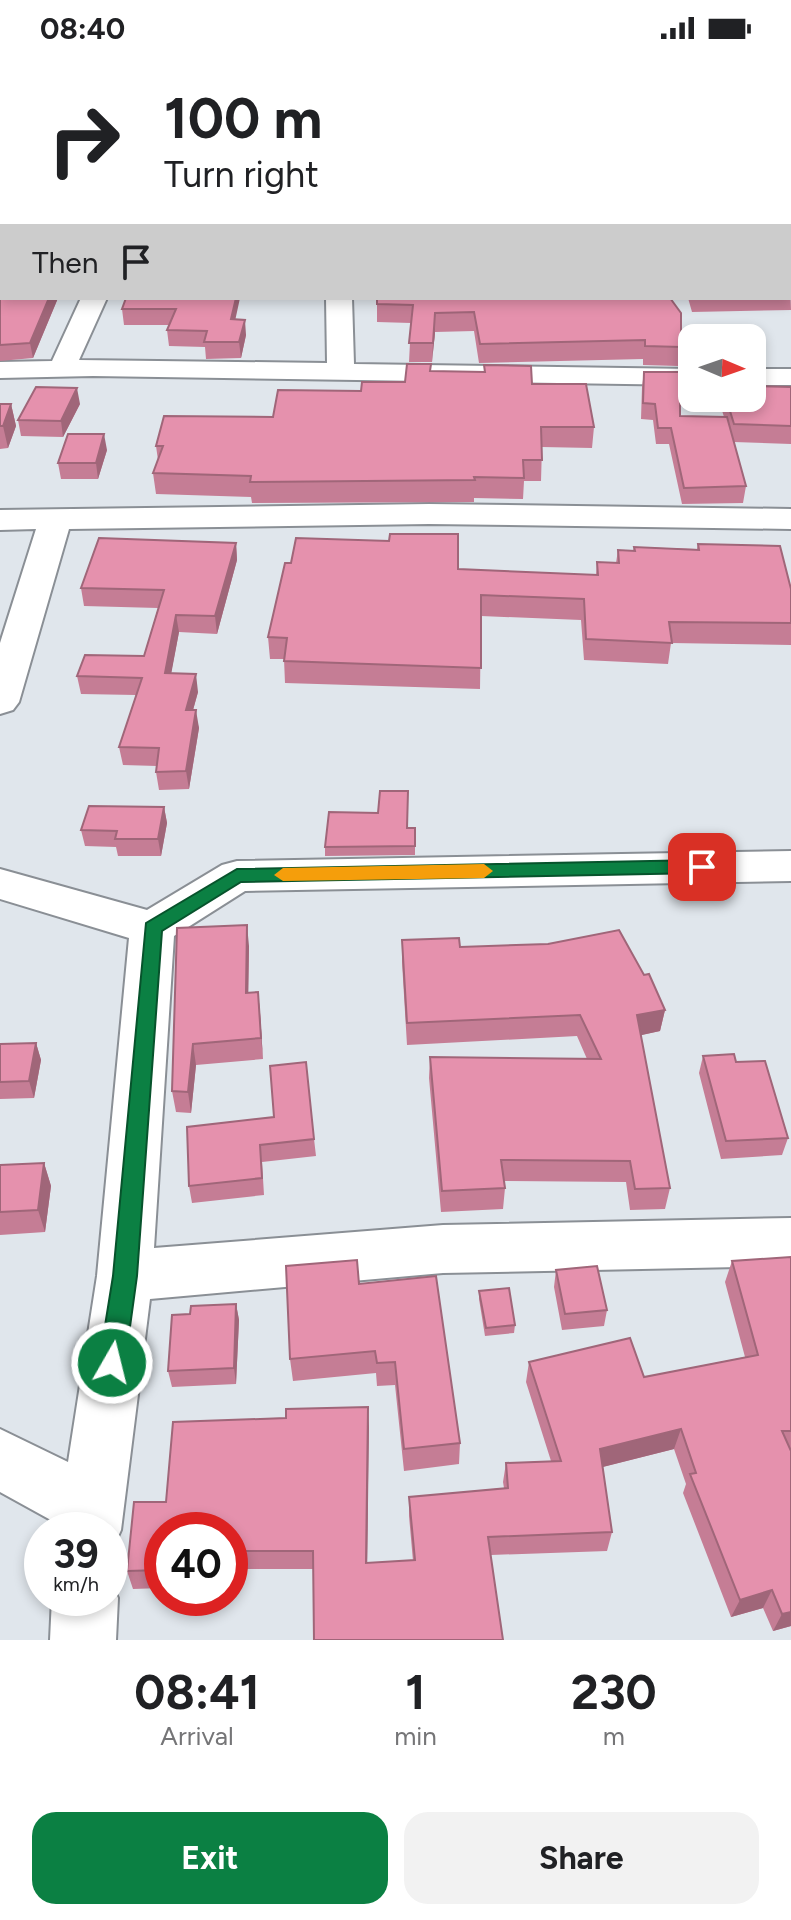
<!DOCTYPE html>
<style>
:root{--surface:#fff;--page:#f2f2f2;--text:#202124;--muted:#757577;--accent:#0b8043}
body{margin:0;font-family:Figtree,sans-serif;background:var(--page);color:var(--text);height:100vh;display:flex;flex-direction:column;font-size:30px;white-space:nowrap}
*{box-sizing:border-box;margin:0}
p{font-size:26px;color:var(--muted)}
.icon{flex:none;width:44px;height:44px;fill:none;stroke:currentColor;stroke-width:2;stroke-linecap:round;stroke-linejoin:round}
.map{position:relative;height:1584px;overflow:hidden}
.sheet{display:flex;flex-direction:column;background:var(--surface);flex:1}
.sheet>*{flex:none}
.guide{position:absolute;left:0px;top:0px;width:792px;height:244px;box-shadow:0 4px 12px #0003;background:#fff;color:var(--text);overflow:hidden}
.needle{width:52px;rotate:92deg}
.buttons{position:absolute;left:678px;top:268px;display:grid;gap:16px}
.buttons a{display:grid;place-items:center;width:88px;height:88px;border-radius:16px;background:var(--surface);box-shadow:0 4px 12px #0003;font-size:40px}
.speed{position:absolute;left:24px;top:1456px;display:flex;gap:16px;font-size:40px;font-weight:700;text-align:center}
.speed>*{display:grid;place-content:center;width:104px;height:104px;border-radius:50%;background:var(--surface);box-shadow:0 4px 12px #0003;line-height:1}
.speed small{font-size:20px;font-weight:400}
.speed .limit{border:12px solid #d22;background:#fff;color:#111}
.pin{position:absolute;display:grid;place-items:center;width:68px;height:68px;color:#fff;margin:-34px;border-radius:16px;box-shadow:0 4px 12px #0006}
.me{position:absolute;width:88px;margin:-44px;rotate:8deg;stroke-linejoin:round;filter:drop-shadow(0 0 6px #0008)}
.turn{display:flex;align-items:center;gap:28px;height:168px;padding:0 32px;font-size:36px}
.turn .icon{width:104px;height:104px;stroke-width:2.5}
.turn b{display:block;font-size:56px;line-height:68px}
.then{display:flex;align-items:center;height:76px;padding:0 32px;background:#0003;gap:16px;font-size:30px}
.eta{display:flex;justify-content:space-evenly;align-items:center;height:136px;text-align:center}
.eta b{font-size:48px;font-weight:700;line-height:56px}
.action{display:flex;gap:16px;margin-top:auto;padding:16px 32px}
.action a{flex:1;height:92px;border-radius:24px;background:var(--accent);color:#fff;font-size:32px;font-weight:700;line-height:92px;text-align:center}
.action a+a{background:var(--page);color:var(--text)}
.status{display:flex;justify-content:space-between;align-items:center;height:56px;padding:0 40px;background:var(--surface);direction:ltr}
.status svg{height:22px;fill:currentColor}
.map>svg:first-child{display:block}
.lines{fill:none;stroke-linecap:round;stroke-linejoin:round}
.minor-casing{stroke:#8a8f95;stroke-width:4}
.minor{fill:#fff;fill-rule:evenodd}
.wall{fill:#c57d95}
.shaded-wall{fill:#a06679}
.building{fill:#e591ad;stroke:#a06679;stroke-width:2}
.route{fill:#0b8043;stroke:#07532c;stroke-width:2}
.slow{fill:#f59e0b}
</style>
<div class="status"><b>08:40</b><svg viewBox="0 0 49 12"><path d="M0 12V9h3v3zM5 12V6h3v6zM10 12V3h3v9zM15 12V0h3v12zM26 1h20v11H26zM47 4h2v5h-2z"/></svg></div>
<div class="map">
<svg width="791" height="1584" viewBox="0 0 791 1584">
<rect width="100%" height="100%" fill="#e0e6ec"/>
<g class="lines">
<defs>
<path id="minor" d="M518 0H536V2H518Z
M790 109H791V122H790Z
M81 242H107L79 304 327 307 326 242H352L354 308 692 313V329L93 320 0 322V306L52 305Z
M752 313H791V329H752Z
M429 448 791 453V473L429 468 69 473 19 646 13 654 0 658V587L36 473 0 474V454Z
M791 795V825L245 835 174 880 154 1192 443 1169 791 1162V1210L443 1217 150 1243 121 1474 111 1496 110 1474H57L58 1468 0 1436V1373L68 1406 97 1220 129 882 0 843V813L147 854 222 809 237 805Z
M110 1524 118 1542 116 1584H50L52 1542H110Z"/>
</defs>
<use href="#minor" class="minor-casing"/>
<use href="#minor" class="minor"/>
</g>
<path class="wall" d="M0 0H233L230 2H2V64H0Z
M0 174 2 242H58L33 302 0 305Z
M790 228 791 254 692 256 688 242H790Z
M126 242 236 263 246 279 241 302 206 303 205 291 169 290 167 274 169 269H124L122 253Z
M377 242H670L681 291 678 310 643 309V303L479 307 474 275 435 276 432 306H409L411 267 377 266Z
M484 309 532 328 594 371 592 392 542 391 541 425H524L523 443 474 442V446L252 447 251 441 156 438 153 417 158 404 156 390 273 361 361 335 405 326 431 315 484 316Z
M644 316 680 360 724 361 720 348 721 342H752L791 331V388L734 386 746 430 743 447 682 448 669 388H656L653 364 641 363 642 331Z
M0 348H11L16 370 8 392 0 393Z
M80 348 63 381 21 380 18 364Z
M107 394 98 423H61L58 407Z
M236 487 237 504 217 578 179 576 171 617 198 636 193 654 199 672 189 733 159 734 156 716 157 710 123 709 119 691 136 639 81 638 77 620 144 600 158 552 84 550 81 532Z
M698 488 791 533V589L671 587 668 608 584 604 581 564 481 560 480 633 285 627 284 603H270L268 581 458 513 596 519 597 506 616 507 618 494 633 495 634 491 697 493Z
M164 751 167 767 161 800H118L116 791 85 790 81 774Z
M407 772H415V799L325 800V791Z
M177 872 249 890 248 937 258 936 260 957 263 1003 196 1009 191 1057 176 1056 172 1035Z
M402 884 644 919 665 954 660 975 641 979 670 1132 665 1153 630 1154 626 1126 504 1125 505 1132 503 1153 441 1156 429 1022 430 1001 587 1003 577 980 407 989 402 906Z
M36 987 41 1004 34 1042 0 1043V988Z
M703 1000 736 1006 788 1082 782 1099 721 1103 699 1017Z
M187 1071 314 1083 316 1100 262 1106 264 1139 192 1147 189 1130Z
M44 1107 51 1130 45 1176 0 1179V1109Z
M791 1201V1570L773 1575 763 1552 731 1561 683 1437 686 1428 674 1393 602 1411 612 1476 607 1495 491 1499 313 1513H230V1474H162V1532L133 1533 127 1515 166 1446 286 1362 368 1351 367 1507 413 1505 409 1460V1441L504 1432 503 1426 506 1407 551 1405 526 1326 529 1306 644 1321 745 1301 725 1226 732 1205Z
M556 1214 607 1254 604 1270 562 1274 554 1231Z
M359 1228 460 1387 459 1408 404 1415 395 1329 377 1330 376 1317 293 1325 290 1303Z
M479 1235 515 1269 514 1277 485 1280 479 1243Z
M236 1248 239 1264 236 1328 172 1331 168 1315 190 1258Z"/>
<path class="shaded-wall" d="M211 0H233L230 2H208Z
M49 242H58L33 302 30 287Z
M236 242H240L232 279 231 263Z
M435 257V276L432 306 433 287Z
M245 264 246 279 241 302 239 286Z
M77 332 80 348 63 381 61 365Z
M11 348 16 370 8 392 3 370Z
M104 378 107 394 98 423 96 407Z
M236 487 237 504 217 578 215 560Z
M176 559 179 576 168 635 165 617Z
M196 618 198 636 188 672 186 654Z
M196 654 199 672 189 733 186 715Z
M164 751 167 767 161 800 158 783Z
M247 869 249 890 248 958 246 937Z
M258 936 260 957 263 1003 261 982Z
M665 954 660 975 633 981 637 959Z
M36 987 41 1004 34 1042 29 1025Z
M193 988 196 1009 191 1057 188 1036Z
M44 1107 51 1130 45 1176 38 1154Z
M236 1248 239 1264 236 1328 234 1312Z
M368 1351 369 1371 367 1525 366 1507Z
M681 1373 674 1393 595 1413 600 1393Z
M772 1534 763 1552 731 1561 740 1544Z
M791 1556V1570L773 1575 782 1558Z"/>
<path class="building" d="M0 0H211L208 1 219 2H2V52L0 51Z
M365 0H447V2H365Z
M546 0H791V46H790V2H546Z
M790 50 791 60 790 80Z
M790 135 791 136 790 207Z
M0 174H2V242H49L30 287 0 289Z
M126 242H236L231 263 245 264 239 286H204L207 275 167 274 176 253H122Z
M377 242H670L681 257V291L645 290V284L480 288 474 256 435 257 433 287H409L413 249 377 248Z
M407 308H431L430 315 485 316 484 309 531 310 532 328H586L594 371H541L542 404H523L524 422 474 421 475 424 250 426 251 420 153 417 163 390H156L164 360 273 361 278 334 361 335 362 326H405Z
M644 316H680V360L727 361 746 430 684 432 671 372H658L655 348 643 347Z
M752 330 791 331V370L734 368 726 342H752Z
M36 331 77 332 61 365 18 364Z
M0 348H11L3 370H0Z
M68 378H104L96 407H58Z
M390 478H458V513L598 519 597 506 619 507 618 494 635 495 634 491 699 494 698 488 780 490 791 533V567L669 566 672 587 586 583 584 543 481 539V612L284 605 287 582 268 581 285 507H291L296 482 389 485Z
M99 482 236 487 215 560 176 559 165 617 196 618 186 654H196L186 715 156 716 159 692 119 691 142 622 77 620 85 599 144 600 164 534 81 532Z
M380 735H408L407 772H415V790L325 791 329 756 378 757Z
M89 750 164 751 158 783H115L117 775 81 774Z
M247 869 246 937 258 936 261 982 193 988 188 1036 172 1035 177 872Z
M619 874 644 919 649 918 665 954 637 959 670 1132 635 1133 630 1105 501 1104 505 1132 442 1135 430 1001 601 1003 580 959 407 967 402 884 459 882 460 891 548 888Z
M36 987 29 1025 0 1026V988Z
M734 998 736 1006 765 1005 788 1082 726 1085 703 1000Z
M306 1006 314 1083 260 1089 262 1122 189 1130 187 1071 274 1061 270 1010Z
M44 1107 38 1154 0 1156V1109Z
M791 1201V1375H782L791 1395V1556L782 1558 772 1534 740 1544 690 1418 696 1417 681 1373 600 1393 612 1476 488 1481 503 1584H314L313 1495H230V1474H162V1514L127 1515 134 1446H166L173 1366 286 1362V1353L368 1351 366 1507 415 1504 409 1441 508 1432 506 1407 561 1405 529 1306 630 1282 644 1321 758 1299 732 1205Z
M357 1204 359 1228 436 1220 460 1387 404 1393 395 1306 377 1307 375 1295 290 1303 286 1210Z
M597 1210 607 1254 565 1258 556 1214Z
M509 1232 515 1269 486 1272 479 1235Z
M236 1248 234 1312 168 1315 172 1259 190 1258 191 1250Z"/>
<path class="route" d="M702 804 712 811 702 817 241 826 162 875 137 1220 125 1307 121 1315 112 1319 103 1315 99 1307 113 1220 146 867 237 813Z"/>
<path class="slow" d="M484 808 493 815 484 822 283 825 274 819 283 812Z"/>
</svg>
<div class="buttons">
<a><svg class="needle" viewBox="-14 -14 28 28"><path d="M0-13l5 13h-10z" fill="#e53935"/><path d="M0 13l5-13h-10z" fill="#757577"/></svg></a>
</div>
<div class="speed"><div>39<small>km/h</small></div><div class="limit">40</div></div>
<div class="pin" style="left:702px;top:811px;background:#d93025"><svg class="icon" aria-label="arrive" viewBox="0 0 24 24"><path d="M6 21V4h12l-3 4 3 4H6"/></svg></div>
<svg class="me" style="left:112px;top:1307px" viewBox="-20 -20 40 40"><circle r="17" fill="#0b8043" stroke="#fff" stroke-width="3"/><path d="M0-11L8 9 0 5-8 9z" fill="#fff"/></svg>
<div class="guide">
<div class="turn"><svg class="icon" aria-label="right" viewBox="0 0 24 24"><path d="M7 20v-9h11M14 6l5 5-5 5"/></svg><div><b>100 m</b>Turn right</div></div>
<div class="then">Then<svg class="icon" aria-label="arrive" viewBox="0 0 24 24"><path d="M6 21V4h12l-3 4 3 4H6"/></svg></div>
</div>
</div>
<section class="sheet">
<div class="eta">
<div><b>08:41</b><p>Arrival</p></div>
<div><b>1</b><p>min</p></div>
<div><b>230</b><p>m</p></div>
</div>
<div class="action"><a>Exit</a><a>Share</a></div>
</section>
